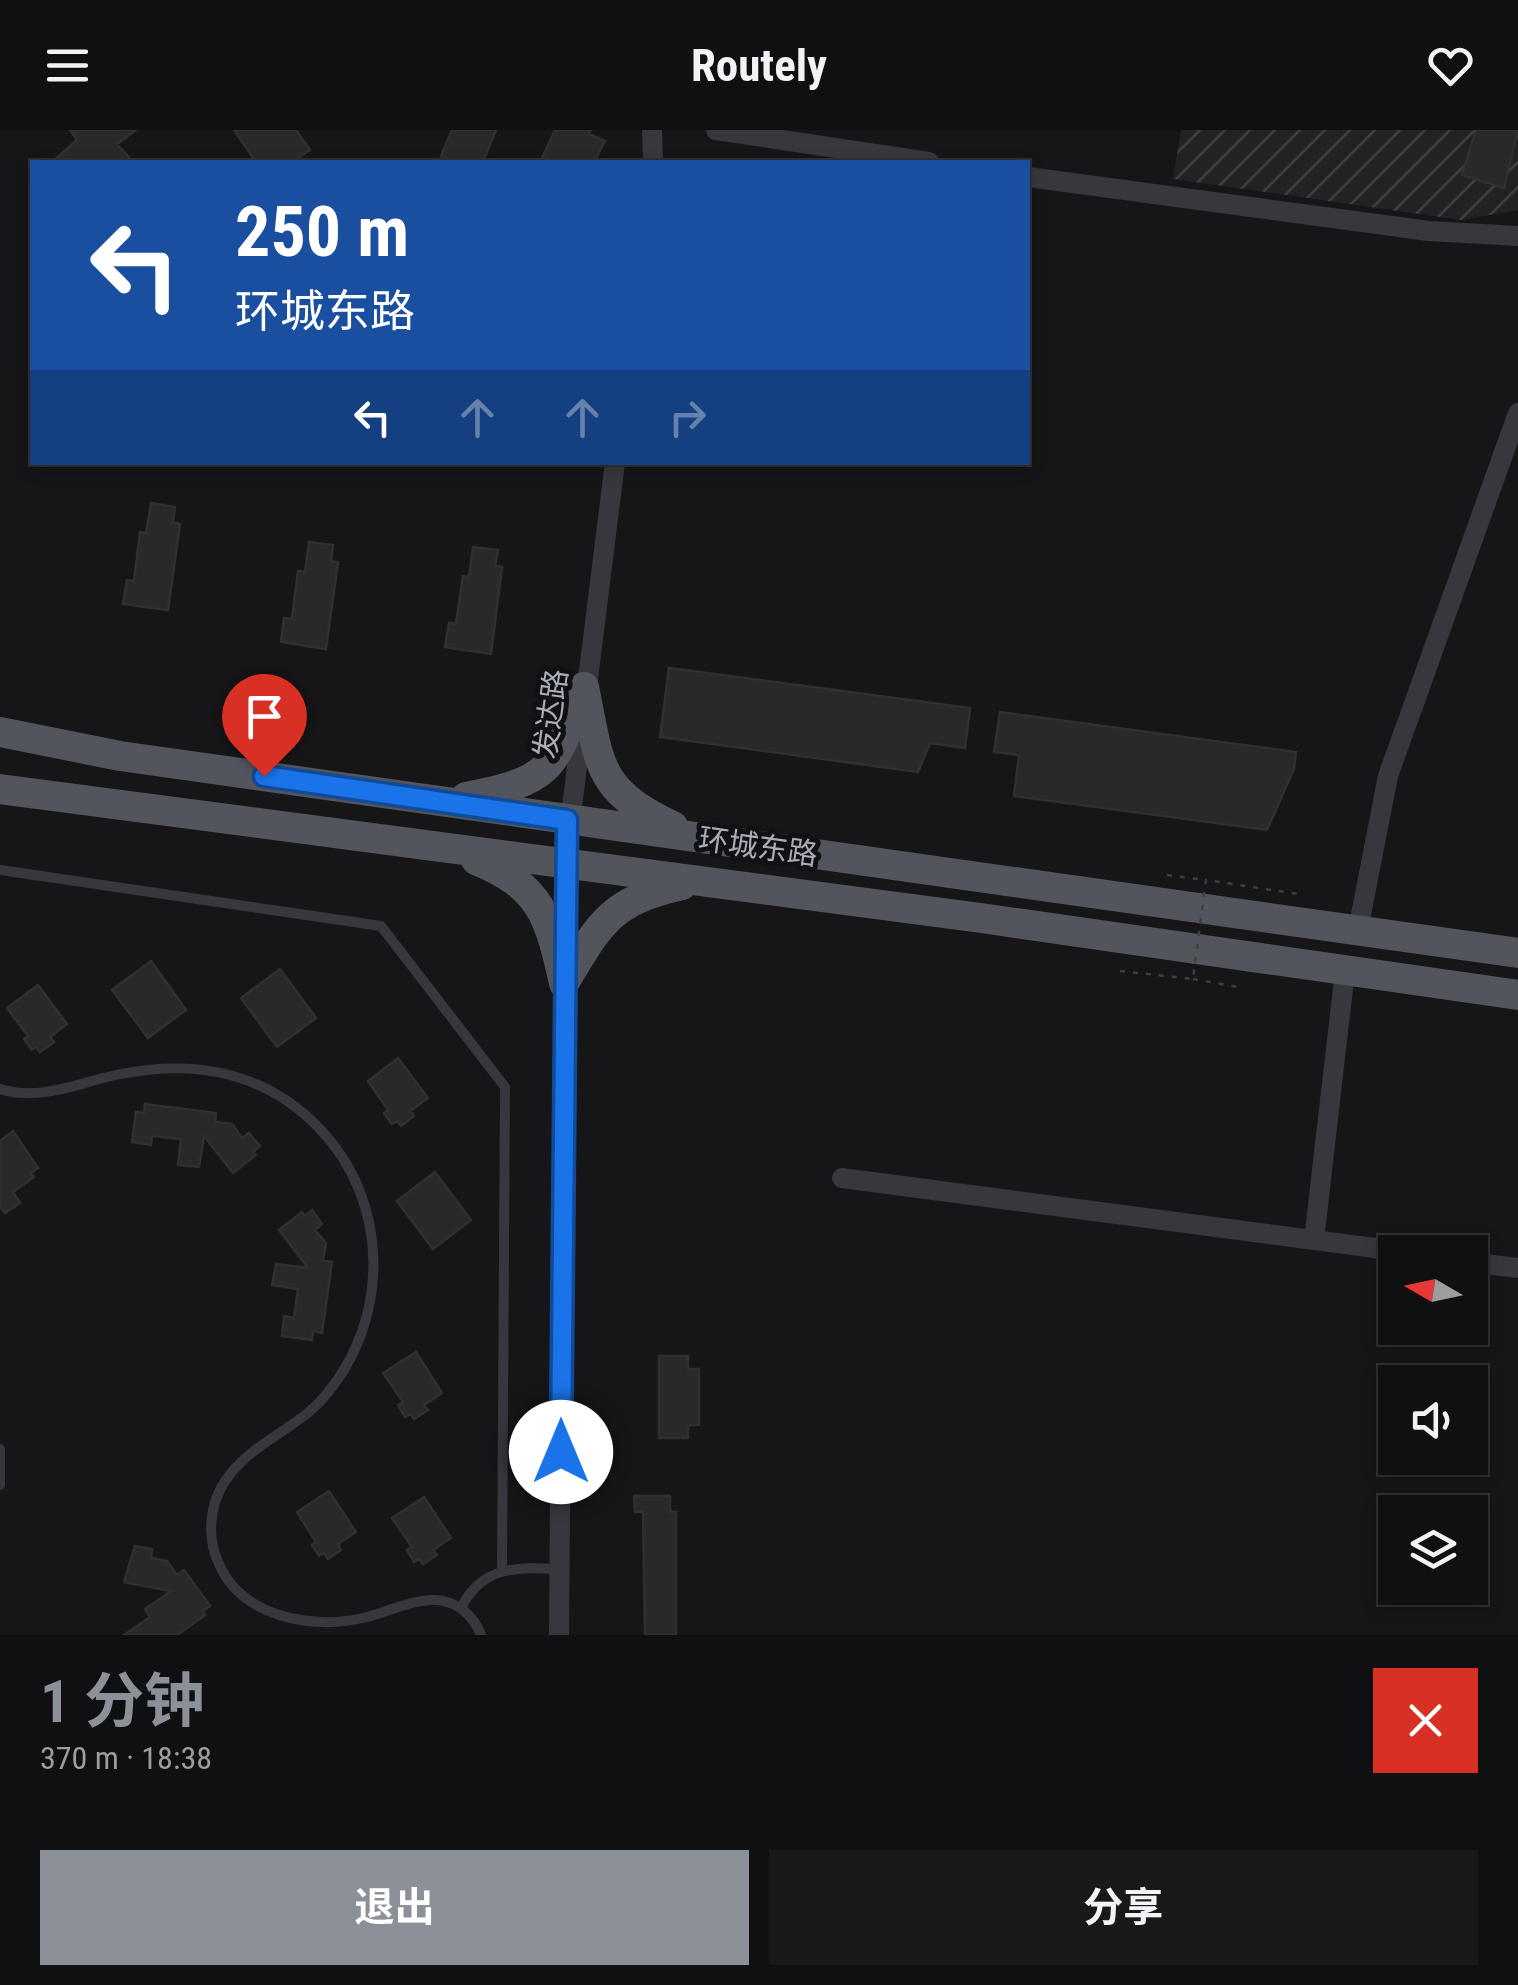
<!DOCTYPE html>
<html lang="zh">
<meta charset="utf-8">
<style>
:root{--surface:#101012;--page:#19191b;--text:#f1f3f6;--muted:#9c9d9f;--line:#303032;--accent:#8c9099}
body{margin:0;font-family:"Roboto Condensed","Noto Sans SC",sans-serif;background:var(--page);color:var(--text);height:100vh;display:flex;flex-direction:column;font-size:38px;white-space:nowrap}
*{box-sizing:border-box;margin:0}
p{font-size:32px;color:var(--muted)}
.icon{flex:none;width:55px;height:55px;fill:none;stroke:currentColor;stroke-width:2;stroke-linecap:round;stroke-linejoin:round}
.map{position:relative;height:1505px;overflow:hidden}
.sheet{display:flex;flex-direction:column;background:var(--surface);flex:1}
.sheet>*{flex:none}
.hud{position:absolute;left:30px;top:30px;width:1000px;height:305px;border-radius:0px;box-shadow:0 5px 15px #0003,0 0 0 2px var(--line);background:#1a4fa0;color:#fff;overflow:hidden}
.needle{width:65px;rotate:279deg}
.fabs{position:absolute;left:1378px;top:1105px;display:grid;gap:20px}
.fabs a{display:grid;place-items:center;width:110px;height:110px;border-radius:0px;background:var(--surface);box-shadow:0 5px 15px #0003,0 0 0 2px var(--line);font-size:50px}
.pin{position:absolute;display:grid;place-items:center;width:85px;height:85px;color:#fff;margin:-102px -42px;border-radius:50% 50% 50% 0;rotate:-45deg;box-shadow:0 0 10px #0007}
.pin .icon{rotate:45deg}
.me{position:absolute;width:110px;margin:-55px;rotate:0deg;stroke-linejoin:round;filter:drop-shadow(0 0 8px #0008)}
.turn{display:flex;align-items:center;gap:35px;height:210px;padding:0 40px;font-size:45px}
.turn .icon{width:130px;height:130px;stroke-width:2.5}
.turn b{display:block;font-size:70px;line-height:85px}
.lanes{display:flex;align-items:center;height:95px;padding:0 40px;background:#0003;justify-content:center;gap:50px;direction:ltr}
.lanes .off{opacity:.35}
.round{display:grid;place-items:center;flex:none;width:105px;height:105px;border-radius:0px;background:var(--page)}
.overview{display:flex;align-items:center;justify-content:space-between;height:170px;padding:0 40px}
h1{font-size:60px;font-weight:700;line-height:75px;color:var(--accent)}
.cta{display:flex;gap:20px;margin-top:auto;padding:20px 40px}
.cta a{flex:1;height:115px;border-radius:0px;background:var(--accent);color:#fff;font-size:40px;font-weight:700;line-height:115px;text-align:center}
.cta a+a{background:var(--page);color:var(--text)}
header{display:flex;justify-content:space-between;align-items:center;height:130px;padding:0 40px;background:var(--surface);font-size:45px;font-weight:700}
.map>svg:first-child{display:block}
.industrial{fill:url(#industrial-furrows)}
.building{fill:#29292c;stroke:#303034;stroke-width:2.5}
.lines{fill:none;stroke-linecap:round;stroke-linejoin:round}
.path{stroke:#3d3f44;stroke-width:2.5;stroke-dasharray:5 8;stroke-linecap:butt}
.lane{stroke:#37383d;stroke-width:10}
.street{stroke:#37383d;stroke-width:20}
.primary{stroke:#53555c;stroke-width:30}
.path-bridge{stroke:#3d3f44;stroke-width:2.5;stroke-dasharray:5 8;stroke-linecap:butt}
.route-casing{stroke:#114b97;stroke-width:25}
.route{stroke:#1a73e8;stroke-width:18}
.labels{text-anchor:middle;stroke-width:10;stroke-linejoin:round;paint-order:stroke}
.street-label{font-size:30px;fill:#a8adb8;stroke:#111113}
</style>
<header><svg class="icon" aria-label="menu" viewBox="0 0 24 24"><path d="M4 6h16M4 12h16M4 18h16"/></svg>Routely<svg class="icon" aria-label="heart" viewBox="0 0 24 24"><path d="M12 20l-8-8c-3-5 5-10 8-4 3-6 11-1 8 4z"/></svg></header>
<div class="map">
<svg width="1518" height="1505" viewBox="0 0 1518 1505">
<defs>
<pattern id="industrial-furrows" width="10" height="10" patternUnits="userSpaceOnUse" patternTransform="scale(2.5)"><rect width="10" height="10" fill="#222225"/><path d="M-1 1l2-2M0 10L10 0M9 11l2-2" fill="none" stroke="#3f3f43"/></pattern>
</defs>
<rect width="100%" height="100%" fill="#161618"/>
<path class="industrial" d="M1181 0H1518V80L1461 90 1173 49Z"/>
<path class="building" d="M70 0H136L117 14 133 32H52L77 10Z
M234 0H296L310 20 292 32H256Z
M452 0H496L483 32H456L441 26Z
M555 0H591L589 4 605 11 594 32H540Z
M1476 0H1518L1504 58 1462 45Z
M151 373 175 377 173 392 180 394 168 480 123 474 127 450 134 451 140 402 146 403Z
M309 412 333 415 331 431 338 432 326 519 281 512 284 488 292 489 298 441 305 442Z
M473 417 498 420 495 436 502 437 491 524 445 517 449 493 456 494 463 446 469 447Z
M669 538 970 578 965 618 930 613 918 642 660 607Z
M1000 582 1296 622 1294 639 1267 700 1014 666 1019 625 994 622Z
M151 831 186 880 148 908 112 860Z
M280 839 316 888 277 917 241 868Z
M38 855 67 894 50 907 54 912 40 922 36 917 32 920 24 909 28 906 7 878Z
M398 928 428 968 410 981 414 986 401 996 397 991 392 994 384 983 388 980 368 951Z
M145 974 216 983 215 992 232 994 242 1008 249 1003 260 1016 253 1022 256 1025 233 1043 204 1006 199 1037 178 1035 181 1009 152 1006 151 1015 132 1012 136 982 144 983Z
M13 1001 38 1038 31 1043 34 1047 13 1062 20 1073 5 1083 0 1076V1011Z
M435 1042 471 1090 433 1119 397 1071Z
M312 1080 322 1094 315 1100 326 1113 323 1130 332 1132 322 1203 313 1201 312 1210 282 1206 284 1186 294 1188 298 1159 272 1155 276 1134 308 1138 279 1100 302 1082 305 1086Z
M416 1222 442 1263 424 1275 428 1280 414 1289 410 1284 405 1287 398 1275 403 1272 383 1243Z
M659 1226H688V1239H699V1295H688V1308H659Z
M329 1361 356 1402 338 1414 341 1420 328 1429 324 1423 319 1426 312 1415 316 1412 297 1382Z
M634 1366H670V1382H676V1505H645L643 1382H635Z
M424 1367 451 1408 433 1420 437 1425 423 1434 419 1429 414 1432 407 1420 412 1417 392 1388Z
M135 1416 152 1419 151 1428 167 1431 177 1445 184 1440 210 1476 203 1481 205 1485 177 1505H124L150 1487 145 1479 171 1461 124 1452Z"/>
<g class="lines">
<path class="path" d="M1167 745 1206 750
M1193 849 1244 858"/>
<path class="lane" d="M0 740 381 796 505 957 502 1440
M0 959C36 970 69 957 103 948 183 928 260 937 319 998 390 1071 391 1189 325 1266 299 1297 257 1311 232 1342 210 1367 205 1404 219 1434 242 1487 312 1500 363 1488 386 1483 412 1469 436 1470 457 1471 474 1486 481 1505
M0 1319V1355
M461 1478C482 1435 518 1437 560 1439"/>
<path class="street" d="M652 0 653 32
M716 0 929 32
M1028 47 1429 101 1518 106
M1358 800 1388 646 1518 283
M842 1048 1405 1122
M1314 1110 1345 841
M1470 1132 1518 1138
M559 1505 565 733 615 332"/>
<path class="primary" d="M584 557C600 635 596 660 673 696
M0 602 120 626 1518 823
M0 659 981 788 1518 865
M466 667C554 650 554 638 584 557
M476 730C542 757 549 787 564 853
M564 853C600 793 610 771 682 755"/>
<path class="path-bridge" d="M1120 841 1193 849 1206 750 1298 764"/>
</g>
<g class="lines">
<defs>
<path id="route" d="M264 646 567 690 561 1322"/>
</defs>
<use href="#route" class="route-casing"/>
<use href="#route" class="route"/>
</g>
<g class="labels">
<g class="street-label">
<text transform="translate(551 584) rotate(-82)" y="10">发达路</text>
<text transform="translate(758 717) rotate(8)" y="10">环城东路</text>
</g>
</g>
</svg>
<div class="fabs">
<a><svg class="needle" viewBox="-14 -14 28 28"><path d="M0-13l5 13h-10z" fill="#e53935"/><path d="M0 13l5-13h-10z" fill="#9c9d9f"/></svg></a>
<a><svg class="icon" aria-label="sound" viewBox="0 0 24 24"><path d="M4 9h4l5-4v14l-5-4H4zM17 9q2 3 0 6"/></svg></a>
<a><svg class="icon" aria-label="layers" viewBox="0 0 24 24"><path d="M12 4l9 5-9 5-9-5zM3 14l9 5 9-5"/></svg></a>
</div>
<div class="pin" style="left:264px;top:646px;background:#d93025"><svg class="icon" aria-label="arrive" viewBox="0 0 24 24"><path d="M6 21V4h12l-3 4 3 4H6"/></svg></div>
<svg class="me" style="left:561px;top:1322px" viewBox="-20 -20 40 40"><circle r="19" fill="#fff"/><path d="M0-13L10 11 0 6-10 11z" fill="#1a73e8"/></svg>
<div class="hud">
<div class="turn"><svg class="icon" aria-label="left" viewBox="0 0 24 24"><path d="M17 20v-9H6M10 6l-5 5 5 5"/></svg><div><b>250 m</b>环城东路</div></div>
<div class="lanes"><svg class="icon" aria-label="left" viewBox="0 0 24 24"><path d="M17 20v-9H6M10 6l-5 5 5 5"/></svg><svg class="icon off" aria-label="ahead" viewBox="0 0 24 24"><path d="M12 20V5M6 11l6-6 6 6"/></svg><svg class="icon off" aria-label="ahead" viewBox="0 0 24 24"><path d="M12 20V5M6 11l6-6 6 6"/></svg><svg class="icon off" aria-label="right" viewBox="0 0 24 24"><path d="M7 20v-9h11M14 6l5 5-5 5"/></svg></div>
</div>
</div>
<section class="sheet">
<div class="overview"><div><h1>1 分钟</h1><p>370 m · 18:38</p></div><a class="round" style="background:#d93025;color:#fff"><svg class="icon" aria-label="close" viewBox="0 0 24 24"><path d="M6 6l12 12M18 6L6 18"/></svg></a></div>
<div class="cta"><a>退出</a><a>分享</a></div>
</section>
